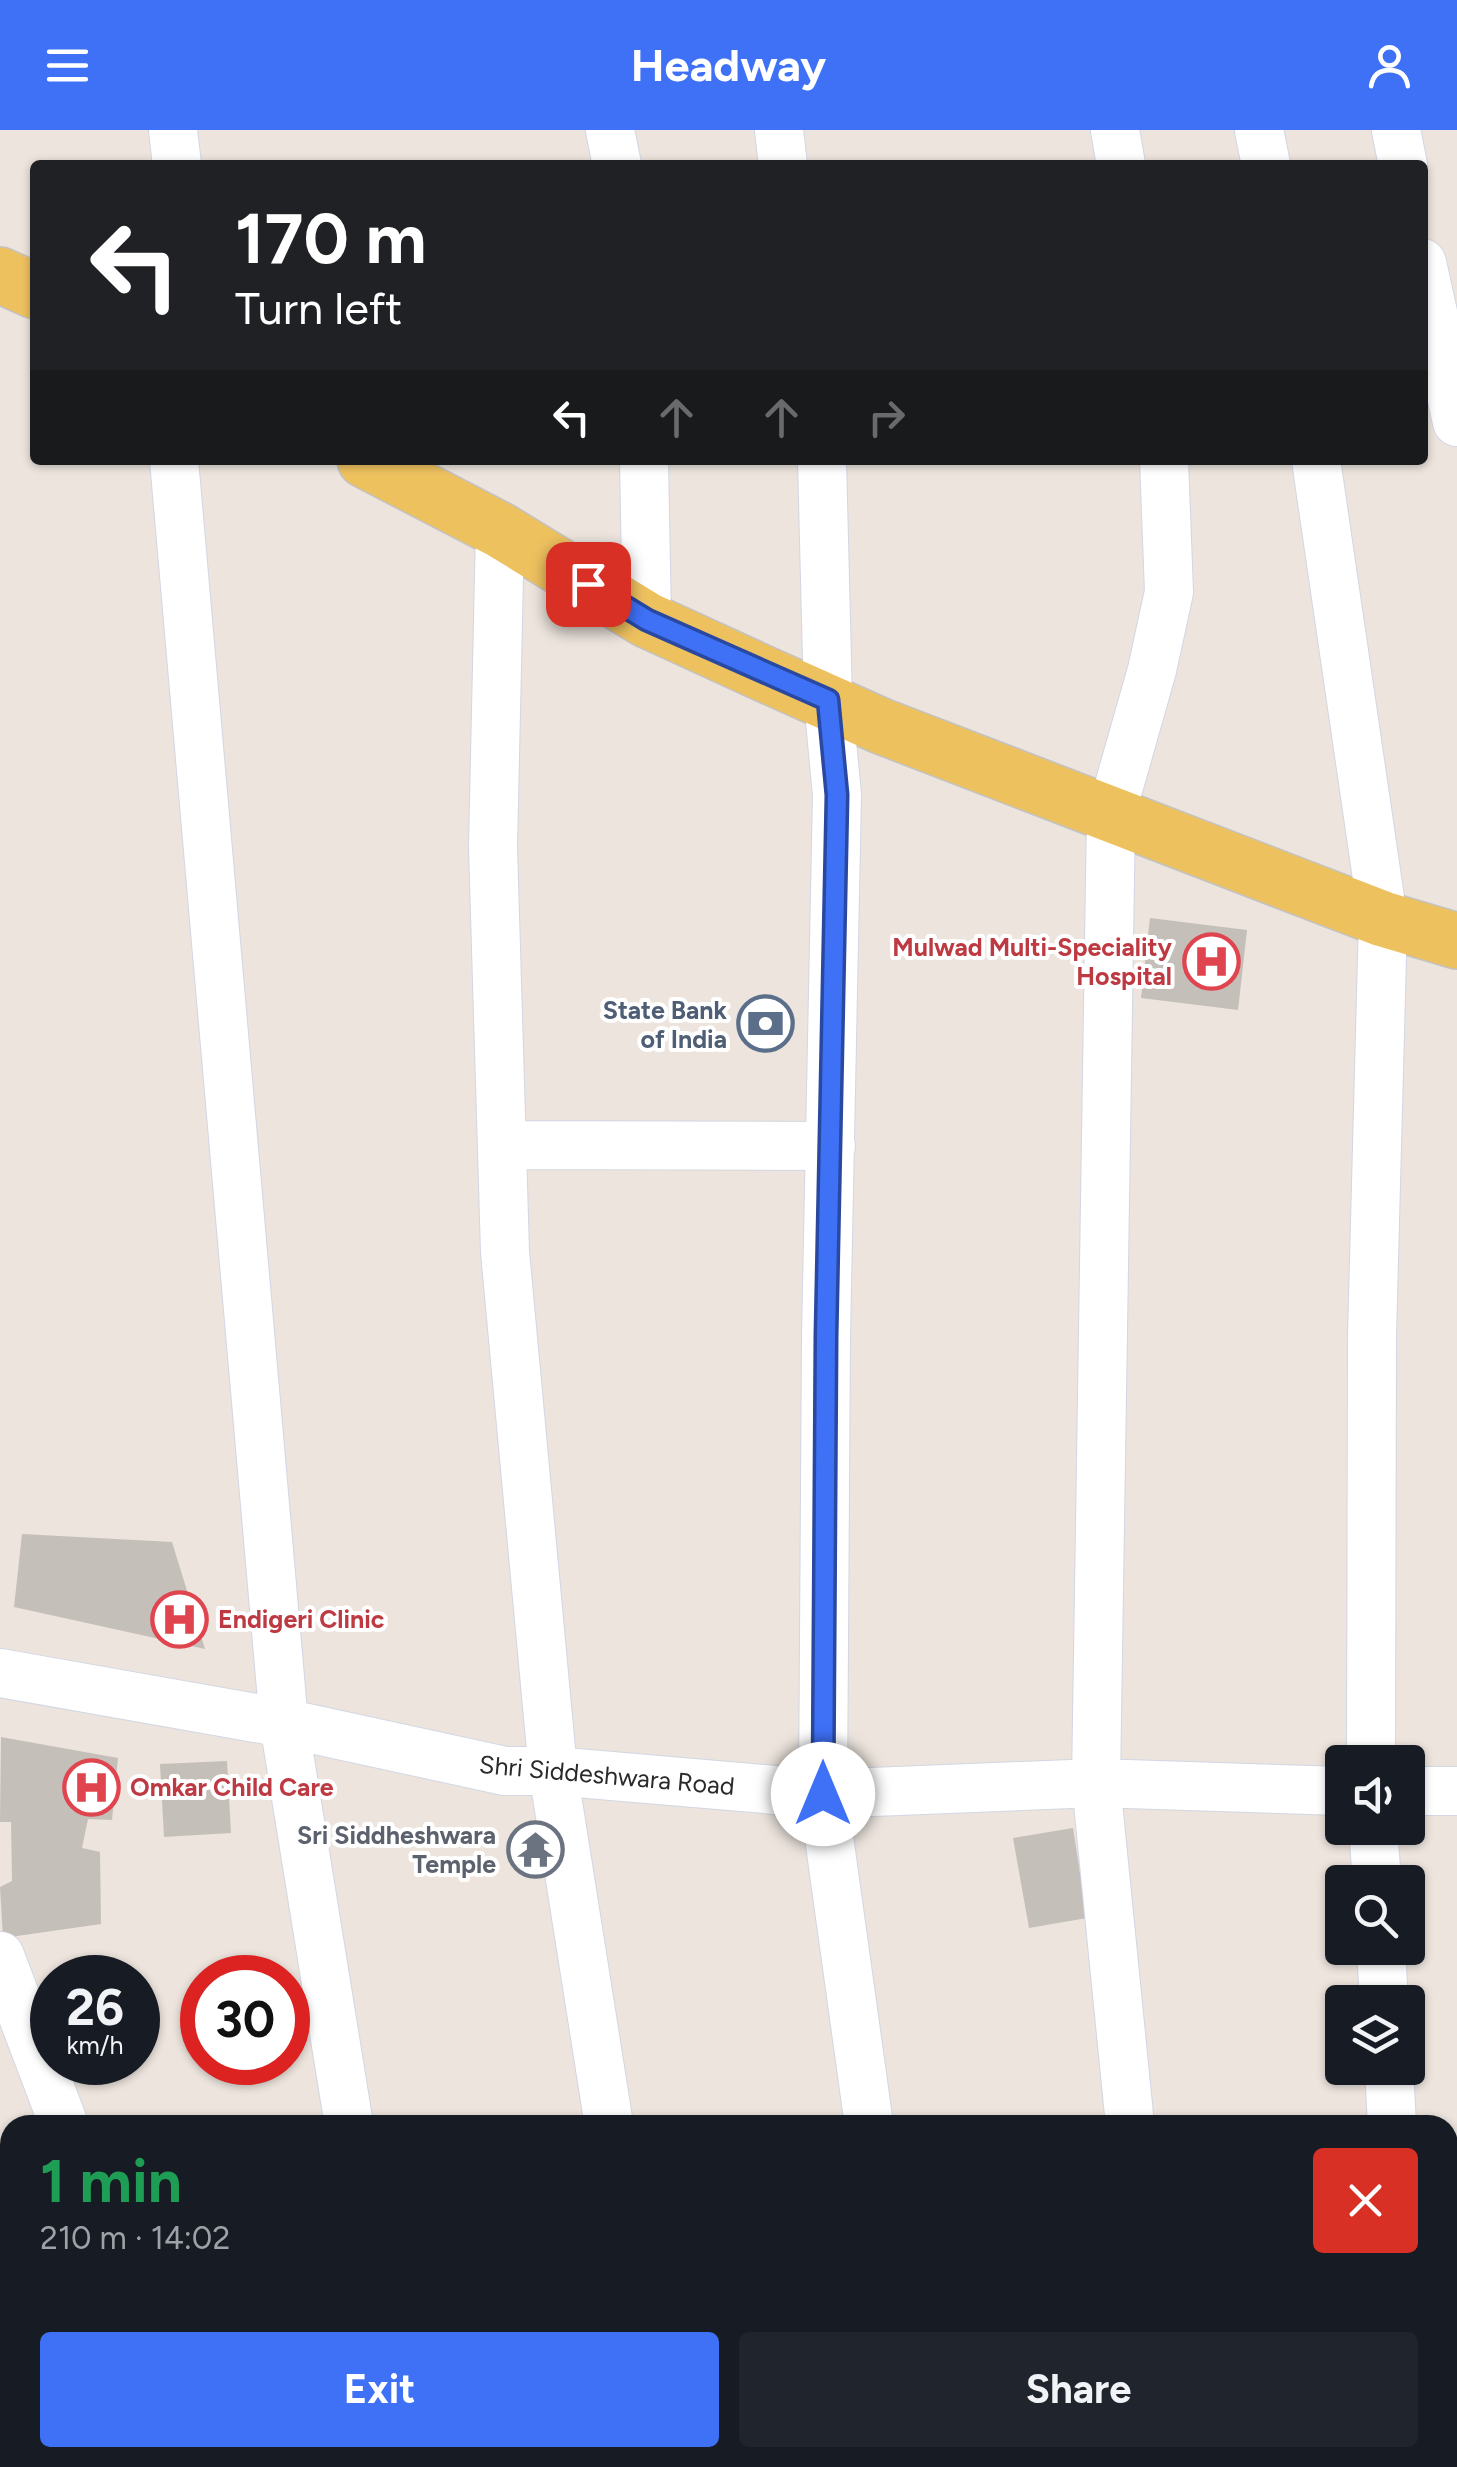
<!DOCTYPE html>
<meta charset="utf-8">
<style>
:root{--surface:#171b24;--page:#20242c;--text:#f1f3f6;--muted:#9ea1a6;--accent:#3f71f7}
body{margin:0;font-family:Figtree,sans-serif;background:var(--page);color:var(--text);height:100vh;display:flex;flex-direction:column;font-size:38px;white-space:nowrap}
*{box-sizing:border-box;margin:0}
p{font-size:32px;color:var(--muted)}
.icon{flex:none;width:55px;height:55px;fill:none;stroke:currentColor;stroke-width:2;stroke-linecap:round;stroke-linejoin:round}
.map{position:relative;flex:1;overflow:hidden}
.details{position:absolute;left:0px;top:1985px;width:1458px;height:352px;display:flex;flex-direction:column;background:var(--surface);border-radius:30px 30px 0 0;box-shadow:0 2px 8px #0004}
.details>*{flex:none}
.top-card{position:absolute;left:30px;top:30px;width:1398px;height:305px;border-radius:10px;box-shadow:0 2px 8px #0004;background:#202124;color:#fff;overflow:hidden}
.controls{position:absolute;left:1325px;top:1615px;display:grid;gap:20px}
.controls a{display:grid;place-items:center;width:100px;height:100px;border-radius:10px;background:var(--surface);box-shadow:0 2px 8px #0004;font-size:50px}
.speed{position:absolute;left:30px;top:1825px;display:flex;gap:20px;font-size:50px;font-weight:700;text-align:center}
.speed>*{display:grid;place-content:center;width:130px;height:130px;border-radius:50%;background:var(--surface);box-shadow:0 2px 8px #0004;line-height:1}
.speed small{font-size:25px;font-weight:400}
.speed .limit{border:15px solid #d22;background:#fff;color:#111}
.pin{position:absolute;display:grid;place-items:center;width:85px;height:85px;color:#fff;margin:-42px;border-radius:20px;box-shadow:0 5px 15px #0006}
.me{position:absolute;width:110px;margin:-55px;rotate:0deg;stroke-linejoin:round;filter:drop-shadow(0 0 8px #0008)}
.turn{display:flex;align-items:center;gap:35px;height:210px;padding:0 40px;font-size:45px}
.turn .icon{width:130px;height:130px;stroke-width:2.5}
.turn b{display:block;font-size:70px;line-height:85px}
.lanes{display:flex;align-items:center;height:95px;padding:0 40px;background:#0003;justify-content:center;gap:50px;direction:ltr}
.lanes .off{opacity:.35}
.round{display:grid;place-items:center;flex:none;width:105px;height:105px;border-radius:10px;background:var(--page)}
.overview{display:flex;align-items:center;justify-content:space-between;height:170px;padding:0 40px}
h1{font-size:60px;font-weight:700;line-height:75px;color:#1e9e55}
.button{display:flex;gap:20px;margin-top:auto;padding:20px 40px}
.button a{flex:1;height:115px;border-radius:10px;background:var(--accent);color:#fff;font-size:40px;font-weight:700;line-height:115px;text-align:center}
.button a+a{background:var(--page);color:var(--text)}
header{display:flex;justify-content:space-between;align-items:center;height:130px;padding:0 40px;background:var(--accent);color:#fff;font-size:45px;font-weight:700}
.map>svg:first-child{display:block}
.building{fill:#c4bfb8}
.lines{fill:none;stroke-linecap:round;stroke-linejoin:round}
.minor-casing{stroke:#d2d7e3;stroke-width:50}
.major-casing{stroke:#c3c3c3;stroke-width:58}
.minor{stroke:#fff;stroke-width:48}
.major{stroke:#eec15f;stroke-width:55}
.route-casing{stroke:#2949a1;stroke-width:25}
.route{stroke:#3f71f7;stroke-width:18}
.labels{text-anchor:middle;stroke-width:8;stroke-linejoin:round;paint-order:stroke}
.health-label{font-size:25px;font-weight:bold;fill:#be3a42;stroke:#fff;text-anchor:start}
.service-label{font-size:25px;font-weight:bold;fill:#4e5e75;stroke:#fff;text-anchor:end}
.street-label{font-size:25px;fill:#2a2a2a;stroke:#fff}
.worship-label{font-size:25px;font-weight:bold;fill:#5b616d;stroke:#fff;text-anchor:end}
</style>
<header><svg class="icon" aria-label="menu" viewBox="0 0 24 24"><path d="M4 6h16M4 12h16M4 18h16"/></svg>Headway<svg class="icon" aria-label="person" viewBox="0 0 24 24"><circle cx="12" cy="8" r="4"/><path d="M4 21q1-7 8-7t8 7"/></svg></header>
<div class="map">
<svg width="1457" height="2337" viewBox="0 0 1457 2337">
<rect width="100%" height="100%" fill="#ece4dd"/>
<path class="building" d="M1150 788 1247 800 1238 880 1141 868Z
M22 1404 172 1412 205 1519 14 1477Z
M1 1607 118 1628 112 1690 88 1689 82 1718 100 1722 101 1794 3 1808 0 1757 12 1751 11 1692H0Z
M227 1631 231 1703 164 1707 160 1634Z
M1073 1698 1087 1788 1029 1798 1013 1708Z"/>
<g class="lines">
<defs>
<path id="minor" d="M173 0 177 35
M610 0 617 35
M779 0 783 35
M1115 0 1121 35
M1259 0 1266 35
M1396 0 1403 35
M1422 133 1457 292
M174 330 284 1593 349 1995
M644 330 647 490
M822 330 828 570 837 665 826 1206 823 1664 869 1995
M1316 330 1383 789 1372 1206 1371 1632
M500 400 493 717 505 1122 553 1641 609 1995
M502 1015 831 1016
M0 1543 284 1593 505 1641H553L823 1664 1096 1653 1342 1661
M1408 1661H1457
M1373 1698 1377 1752
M1381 1818 1384 1872
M0 1826 64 1995
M1389 1938 1392 1995
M1130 1995 1096 1653 1111 684 1152 540 1169 462 1164 330
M198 2328 202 2337
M402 2328 404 2337
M661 2328 663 2337
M916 2328 918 2337
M1163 2328 1164 2337"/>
<path id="major" d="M0 145 35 161
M365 330 500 400 647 490 758 541 881 596 1383 789 1457 811
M1400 2337 1457 2329"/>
</defs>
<use href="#minor" class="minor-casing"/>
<use href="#major" class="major-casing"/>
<use href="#minor" class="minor"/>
<use href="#major" class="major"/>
</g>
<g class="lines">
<defs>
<path id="route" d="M588 454 647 490 828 570 837 665 826 1206 823 1664"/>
</defs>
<use href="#route" class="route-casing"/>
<use href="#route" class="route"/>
</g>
<defs>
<symbol id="hospital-ring" viewBox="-11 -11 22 22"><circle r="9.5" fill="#fff" stroke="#e0444e" stroke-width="1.5"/><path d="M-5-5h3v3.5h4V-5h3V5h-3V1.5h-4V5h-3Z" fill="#e0444e"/></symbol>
<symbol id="bank-ring" viewBox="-11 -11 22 22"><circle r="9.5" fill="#fff" stroke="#5c6f8a" stroke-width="1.5"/><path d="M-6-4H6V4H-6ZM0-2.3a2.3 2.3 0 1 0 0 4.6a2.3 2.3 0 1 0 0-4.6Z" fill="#5c6f8a"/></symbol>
<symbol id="temple-ring" viewBox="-11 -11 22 22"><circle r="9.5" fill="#fff" stroke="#6b7280" stroke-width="1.5"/><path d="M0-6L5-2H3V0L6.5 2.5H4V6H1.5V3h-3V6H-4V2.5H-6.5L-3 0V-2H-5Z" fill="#6b7280"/></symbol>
</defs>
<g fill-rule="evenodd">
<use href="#hospital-ring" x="1180" y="800" width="63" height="63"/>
<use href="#bank-ring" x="734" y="862" width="63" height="63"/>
<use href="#hospital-ring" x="148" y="1458" width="63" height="63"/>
<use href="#hospital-ring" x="60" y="1626" width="63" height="63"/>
<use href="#temple-ring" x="504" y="1688" width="63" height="63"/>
</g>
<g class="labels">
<g class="health-label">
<text x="1172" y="826" text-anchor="end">Mulwad Multi-Speciality<tspan x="1172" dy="29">Hospital</tspan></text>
<text x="218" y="1498">Endigeri Clinic</text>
<text x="130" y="1666">Omkar Child Care</text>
</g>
<g class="service-label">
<text x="727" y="889">State Bank<tspan x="727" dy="29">of India</tspan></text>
</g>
<g class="street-label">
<text transform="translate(607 1645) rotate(5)" y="9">Shri Siddeshwara Road</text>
</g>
<g class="worship-label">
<text x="496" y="1714">Sri Siddheshwara<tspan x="496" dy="29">Temple</tspan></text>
</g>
</g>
</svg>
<div class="controls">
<a><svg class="icon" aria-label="sound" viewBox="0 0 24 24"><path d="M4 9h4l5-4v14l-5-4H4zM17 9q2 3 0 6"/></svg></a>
<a><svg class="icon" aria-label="search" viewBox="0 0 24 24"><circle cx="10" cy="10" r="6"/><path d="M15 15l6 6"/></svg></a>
<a><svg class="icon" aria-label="layers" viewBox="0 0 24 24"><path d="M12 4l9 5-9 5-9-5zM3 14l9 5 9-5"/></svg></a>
</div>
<div class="speed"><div>26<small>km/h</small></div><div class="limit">30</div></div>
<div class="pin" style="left:588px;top:454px;background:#d93025"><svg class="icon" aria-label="arrive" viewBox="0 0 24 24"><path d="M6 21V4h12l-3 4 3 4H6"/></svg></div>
<svg class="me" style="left:823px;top:1664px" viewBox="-20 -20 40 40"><circle r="19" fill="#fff"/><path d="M0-13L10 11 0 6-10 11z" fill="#3f71f7"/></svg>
<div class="top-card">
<div class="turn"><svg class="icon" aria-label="left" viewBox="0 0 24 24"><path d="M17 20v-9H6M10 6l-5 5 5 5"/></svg><div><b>170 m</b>Turn left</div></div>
<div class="lanes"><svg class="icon" aria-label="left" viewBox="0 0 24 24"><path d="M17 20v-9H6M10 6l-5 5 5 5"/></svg><svg class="icon off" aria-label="ahead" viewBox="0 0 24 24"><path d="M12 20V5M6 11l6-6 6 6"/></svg><svg class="icon off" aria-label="ahead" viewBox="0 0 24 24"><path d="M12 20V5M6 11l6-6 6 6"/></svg><svg class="icon off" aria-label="right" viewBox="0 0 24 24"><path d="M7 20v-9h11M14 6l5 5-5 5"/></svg></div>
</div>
<section class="details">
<div class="overview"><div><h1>1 min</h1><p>210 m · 14:02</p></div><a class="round" style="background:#d93025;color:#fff"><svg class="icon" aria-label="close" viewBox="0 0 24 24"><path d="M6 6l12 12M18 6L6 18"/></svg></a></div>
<div class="button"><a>Exit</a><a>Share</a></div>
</section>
</div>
